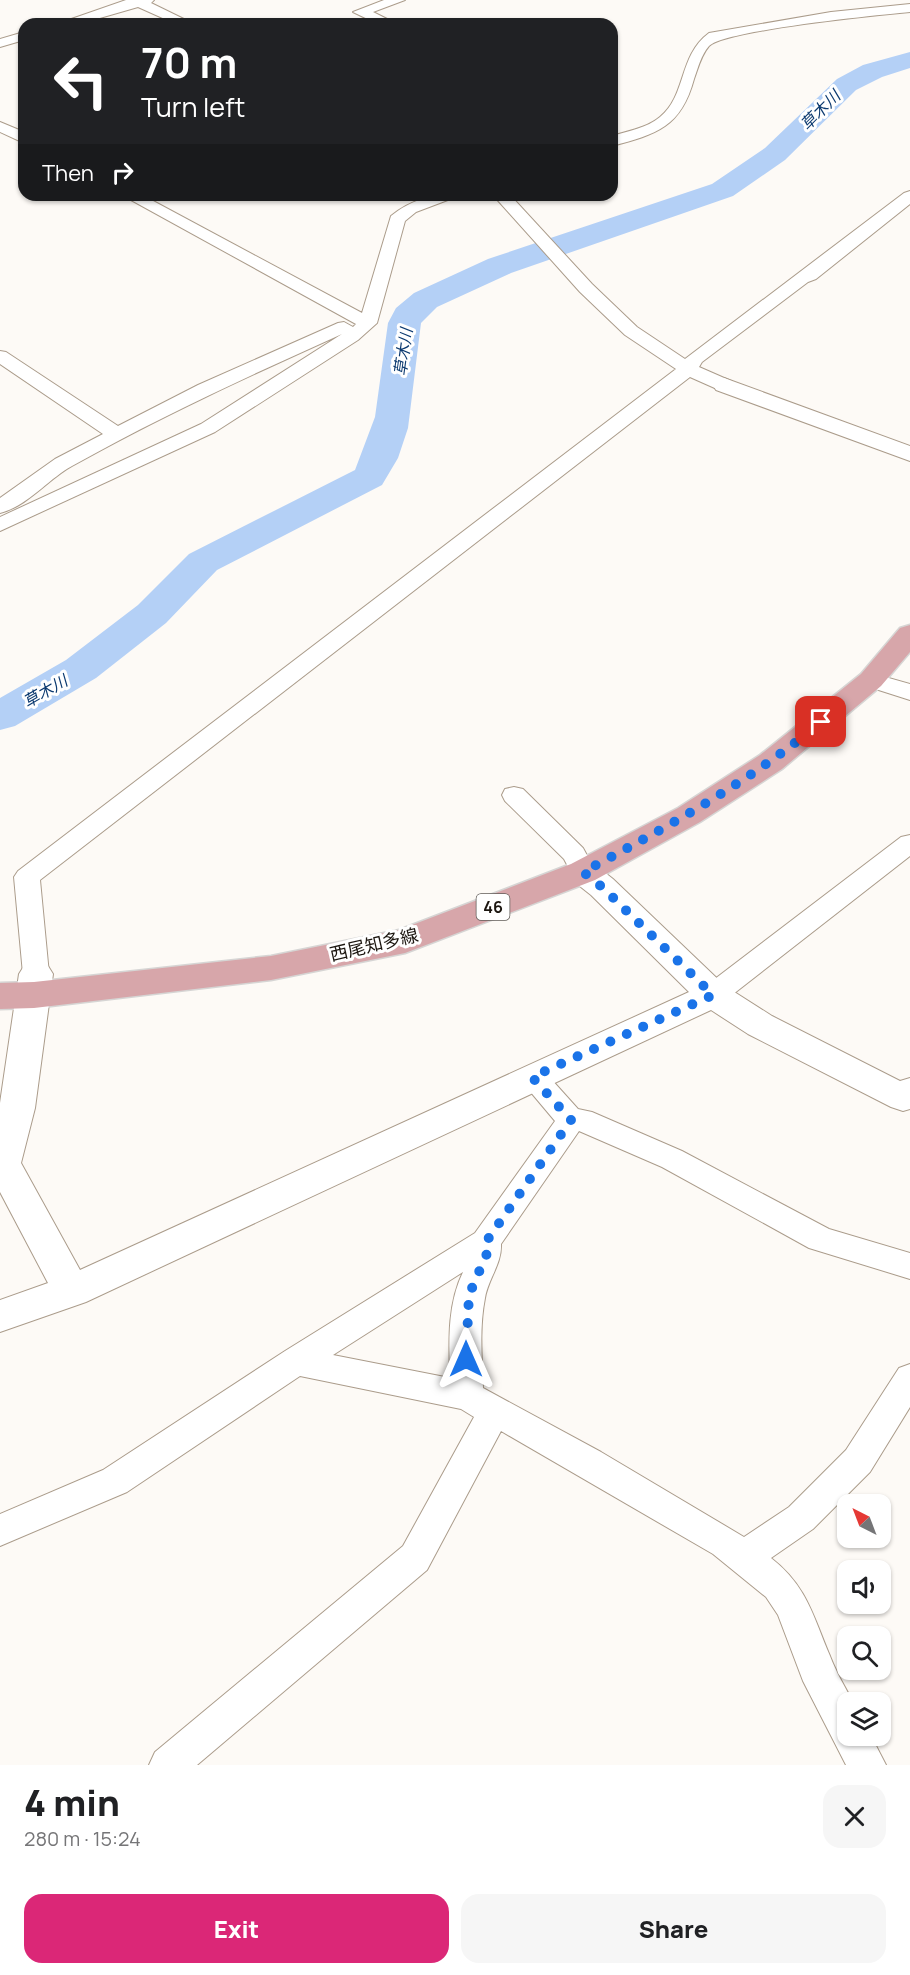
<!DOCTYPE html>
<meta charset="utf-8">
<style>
:root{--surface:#fff;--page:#f6f6f6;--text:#202124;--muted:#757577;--accent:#db2777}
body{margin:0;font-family:Manrope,"Noto Sans JP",sans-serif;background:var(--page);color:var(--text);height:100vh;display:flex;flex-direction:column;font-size:22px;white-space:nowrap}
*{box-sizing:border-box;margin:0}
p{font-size:20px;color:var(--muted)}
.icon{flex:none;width:33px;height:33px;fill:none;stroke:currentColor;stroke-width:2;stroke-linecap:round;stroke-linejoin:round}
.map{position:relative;height:1765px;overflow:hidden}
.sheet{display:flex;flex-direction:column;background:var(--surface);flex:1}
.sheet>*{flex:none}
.guide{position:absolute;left:18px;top:18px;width:600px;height:183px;border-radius:18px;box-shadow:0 2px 4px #0004;background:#202124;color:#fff;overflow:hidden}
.needle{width:39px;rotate:318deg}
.controls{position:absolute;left:837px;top:1494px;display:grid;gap:12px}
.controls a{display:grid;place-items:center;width:54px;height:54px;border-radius:12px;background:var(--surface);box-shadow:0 2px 4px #0004;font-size:30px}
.pin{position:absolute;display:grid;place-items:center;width:51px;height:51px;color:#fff;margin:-26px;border-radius:12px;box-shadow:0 3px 9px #0006}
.me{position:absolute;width:66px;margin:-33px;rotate:0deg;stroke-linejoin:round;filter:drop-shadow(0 0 4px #0008)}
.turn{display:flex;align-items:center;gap:21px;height:126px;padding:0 24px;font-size:27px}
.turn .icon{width:78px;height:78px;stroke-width:2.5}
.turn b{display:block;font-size:42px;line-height:51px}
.then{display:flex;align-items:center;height:57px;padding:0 24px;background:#0003;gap:12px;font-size:22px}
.round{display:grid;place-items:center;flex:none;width:63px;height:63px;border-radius:18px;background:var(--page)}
.head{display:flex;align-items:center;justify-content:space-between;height:102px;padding:0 24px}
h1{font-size:36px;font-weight:800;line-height:45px}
.button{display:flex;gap:12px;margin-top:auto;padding:12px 24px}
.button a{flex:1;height:69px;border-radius:18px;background:var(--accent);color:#fff;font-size:24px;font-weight:800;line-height:69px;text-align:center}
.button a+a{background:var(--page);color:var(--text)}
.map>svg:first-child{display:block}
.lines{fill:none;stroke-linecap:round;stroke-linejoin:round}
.river{fill:#b4d0f6;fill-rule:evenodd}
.minor-casing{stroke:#ab9c8b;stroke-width:2}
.tertiary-casing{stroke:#ab9c8b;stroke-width:2}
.primary-casing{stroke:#d6d5d4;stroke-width:3}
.minor{fill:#fff;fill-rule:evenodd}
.tertiary{fill:#fff;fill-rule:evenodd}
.primary{fill:#d7a6aa;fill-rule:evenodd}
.route{stroke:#1a73e8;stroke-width:10;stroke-dasharray:0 18}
.labels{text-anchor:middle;stroke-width:6;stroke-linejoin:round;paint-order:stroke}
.far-water-label{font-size:16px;font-style:italic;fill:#0c3a70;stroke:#fff}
.shield{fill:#fff;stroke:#605c58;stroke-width:1.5}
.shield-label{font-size:16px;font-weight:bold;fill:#1c1610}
.street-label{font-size:18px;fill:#1c1610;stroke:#fff}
</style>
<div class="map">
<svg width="910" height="1765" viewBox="0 0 910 1765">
<rect width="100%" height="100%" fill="#fdfaf6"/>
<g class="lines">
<path class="river" d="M910 52V68L882 77 856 90 785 160 733 196 511 273 437 307 421 323 408 428 398 458 382 485 217 570 166 623 96 678 15 726 0 730V698L66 660 138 605 189 554 355 470 375 417 388 323 396 308 414 293 488 259 712 184 765 148 837 79 863 65Z"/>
<defs>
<path id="minor" d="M126 0H154L151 3 194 24H176L138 7 79 24H57Z
M384 0H405L373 12 397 24H378L353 12Z
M910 4V12C878 15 726 30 709 46 701 55 698 68 694 79 681 127 657 134 612 146V136C628 131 647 128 660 117 687 95 678 56 709 33L831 12Z
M24 32V40L0 47V39Z
M0 122 24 132V143L0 132Z
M910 191V204L816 279 808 282 702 362 699 367 731 381 733 385 731 389H717L690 377 40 880 49 974 45 981 36 984 27 981 23 974 14 877 18 871 676 369 625 335 580 292 493 195H510L592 284 637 327 685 359 904 193Z
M122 195H142L362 313 391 216C411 200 430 195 455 195L453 198 416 212 405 221 377 323 358 340 215 432 0 531V517L201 424 342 334C251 375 159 417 72 466 48 479 28 506 0 513V498L55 459 103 434 0 364V351L6 352 118 426 198 385 338 323 344 322 353 327 356 324Z
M871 673 910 684V700L863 685 860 680 863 675Z
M514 787 523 789 583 848 596 872 592 878 583 881 574 878 564 859 505 801 502 795 505 789Z
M910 835V856L723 1002 713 1005 703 1002 699 995 703 988 901 837Z
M532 1066 542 1069 578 1109 592 1112 682 1151 829 1229 910 1253V1279L809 1248 662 1167 579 1131 501 1244C502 1264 488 1279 485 1298 479 1328 482 1359 483 1388L601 1452 744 1537 789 1507 846 1450 899 1368 910 1364V1407L870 1472 813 1529 771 1558C807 1586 813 1616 830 1656 836 1672 845 1687 853 1702H848V1736H871L886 1765H846L803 1681 778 1615 766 1597 713 1554 501 1431 427 1570 197 1765H149L155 1752 403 1546 474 1417 461 1409 300 1376 127 1492 0 1546V1514L103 1470 285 1351 475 1233 555 1121 518 1077 522 1069ZM463 1272C447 1305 449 1342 450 1378L333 1355Z"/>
<path id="tertiary" d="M724 378 910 446V461L716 390 713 385 716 380Z
M583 861 594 864 613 879 725 986 772 1016 900 1081 910 1078V1109L903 1111 891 1107 748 1034 711 1010 86 1302 0 1332V1300L48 1283 0 1192V1103L19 974 24 966 36 962 48 966 53 974 35 1108 21 1163 80 1270 689 992 591 895 572 880 567 872 572 864Z"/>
<path id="primary" d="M910 625V652L881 686 782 769 700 822 595 880 405 953 271 980 34 1008 0 1009V983L34 982 271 956 399 930 571 864 678 808 760 755 861 674 900 628Z"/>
</defs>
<use href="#minor" class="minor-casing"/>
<use href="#tertiary" class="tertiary-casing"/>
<use href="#primary" class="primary-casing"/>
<use href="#minor" class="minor"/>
<use href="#tertiary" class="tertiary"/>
<use href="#primary" class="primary"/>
</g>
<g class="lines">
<path class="route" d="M466 1359 469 1295 488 1251 486 1242 571 1120 532 1077 713 995 602 887 583 872C667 827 748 783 821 722"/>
</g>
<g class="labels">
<g class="far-water-label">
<text transform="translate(820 110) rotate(-45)" y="6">草木川</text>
<text transform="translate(403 352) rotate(-82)" y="6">草木川</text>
<text transform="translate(45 691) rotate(-30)" y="6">草木川</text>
</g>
<rect class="shield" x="476.5" y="894" width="33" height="26" rx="4.5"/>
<g class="shield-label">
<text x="493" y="913">46</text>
</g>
<g class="street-label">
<text transform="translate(374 945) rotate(-13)" y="6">西尾知多線</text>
</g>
</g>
</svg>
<div class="controls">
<a><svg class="needle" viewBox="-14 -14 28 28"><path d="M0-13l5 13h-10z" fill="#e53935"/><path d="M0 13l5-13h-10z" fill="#757577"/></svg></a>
<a><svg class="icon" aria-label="sound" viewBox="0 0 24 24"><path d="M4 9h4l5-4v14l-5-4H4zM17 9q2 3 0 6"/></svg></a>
<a><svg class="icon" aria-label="search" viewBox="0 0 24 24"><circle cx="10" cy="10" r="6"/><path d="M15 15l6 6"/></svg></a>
<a><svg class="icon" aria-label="layers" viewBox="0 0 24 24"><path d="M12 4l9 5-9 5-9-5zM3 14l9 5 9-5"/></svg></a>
</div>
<div class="pin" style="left:821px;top:722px;background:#d93025"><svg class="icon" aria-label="arrive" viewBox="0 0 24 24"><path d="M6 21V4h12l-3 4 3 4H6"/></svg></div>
<svg class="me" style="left:466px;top:1359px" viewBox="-20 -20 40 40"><path d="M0-17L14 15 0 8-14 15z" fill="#1a73e8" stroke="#fff" stroke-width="4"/></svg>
<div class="guide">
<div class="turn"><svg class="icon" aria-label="left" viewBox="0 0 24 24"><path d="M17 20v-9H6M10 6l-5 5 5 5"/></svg><div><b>70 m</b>Turn left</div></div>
<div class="then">Then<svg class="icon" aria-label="right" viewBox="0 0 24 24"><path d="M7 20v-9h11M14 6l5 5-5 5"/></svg></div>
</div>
</div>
<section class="sheet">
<div class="head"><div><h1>4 min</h1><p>280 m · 15:24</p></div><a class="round"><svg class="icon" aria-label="close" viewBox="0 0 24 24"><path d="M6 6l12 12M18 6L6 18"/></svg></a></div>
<div class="button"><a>Exit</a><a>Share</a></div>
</section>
